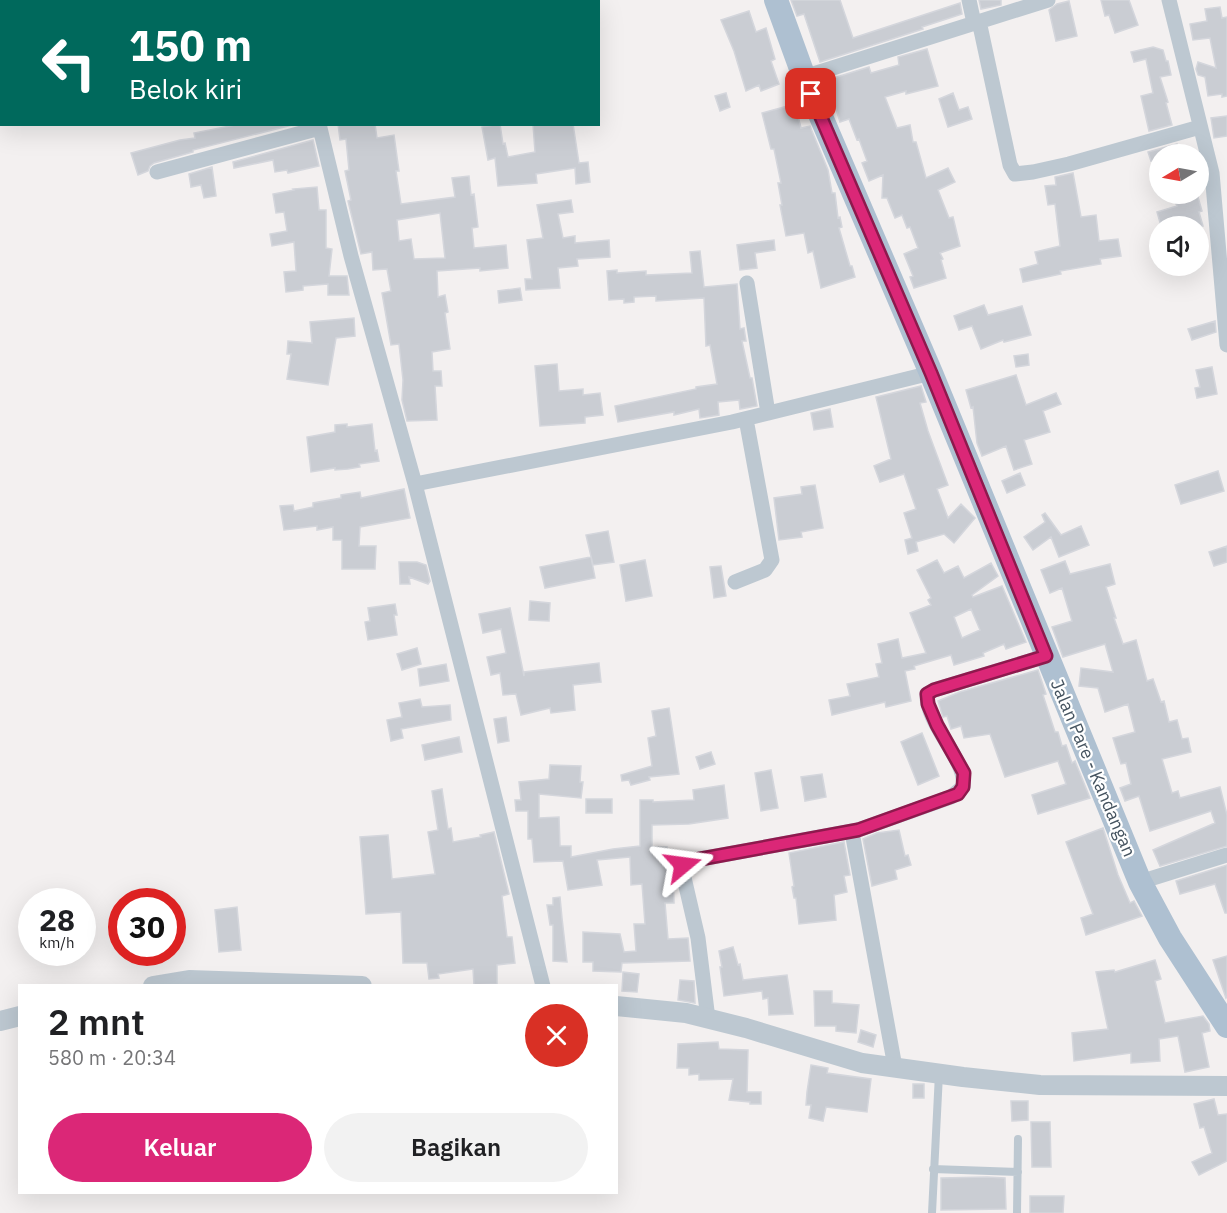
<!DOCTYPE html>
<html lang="id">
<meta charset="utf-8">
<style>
:root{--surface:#fff;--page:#f2f2f2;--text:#202124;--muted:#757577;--accent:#db2777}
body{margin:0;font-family:"IBM Plex Sans",sans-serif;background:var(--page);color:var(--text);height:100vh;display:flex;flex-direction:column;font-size:22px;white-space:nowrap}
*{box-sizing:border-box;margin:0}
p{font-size:20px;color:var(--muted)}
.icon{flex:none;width:33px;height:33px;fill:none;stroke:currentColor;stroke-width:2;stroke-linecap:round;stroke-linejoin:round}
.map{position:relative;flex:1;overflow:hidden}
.sheet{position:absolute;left:18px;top:984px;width:600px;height:210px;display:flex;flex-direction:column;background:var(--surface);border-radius:0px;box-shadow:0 6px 24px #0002}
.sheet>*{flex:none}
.top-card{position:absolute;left:0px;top:0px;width:600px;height:126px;box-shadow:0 6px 24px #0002;background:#00695c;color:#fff;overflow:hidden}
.needle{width:39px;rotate:260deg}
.controls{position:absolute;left:1149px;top:144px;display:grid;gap:12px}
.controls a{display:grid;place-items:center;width:60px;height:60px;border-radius:50%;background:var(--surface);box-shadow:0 6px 24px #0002;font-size:30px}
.speed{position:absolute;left:18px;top:888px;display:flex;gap:12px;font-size:30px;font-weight:700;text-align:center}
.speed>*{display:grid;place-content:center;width:78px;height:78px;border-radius:50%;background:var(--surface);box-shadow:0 6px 24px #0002;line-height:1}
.speed small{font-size:15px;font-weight:400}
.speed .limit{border:9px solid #d22;background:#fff;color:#111}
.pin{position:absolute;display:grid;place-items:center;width:51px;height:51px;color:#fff;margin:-26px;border-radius:12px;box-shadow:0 3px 9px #0006}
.me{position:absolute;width:66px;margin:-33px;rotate:74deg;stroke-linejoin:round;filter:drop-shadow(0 0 4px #0008)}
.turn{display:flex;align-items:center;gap:21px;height:126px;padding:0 30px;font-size:27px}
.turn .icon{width:78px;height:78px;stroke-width:2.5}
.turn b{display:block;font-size:42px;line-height:51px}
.round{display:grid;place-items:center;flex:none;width:63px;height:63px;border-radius:32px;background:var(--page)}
.summary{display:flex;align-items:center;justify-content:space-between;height:102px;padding:0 30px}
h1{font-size:36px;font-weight:600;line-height:45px}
.action{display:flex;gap:12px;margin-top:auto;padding:12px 30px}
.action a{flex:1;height:69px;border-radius:36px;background:var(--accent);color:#fff;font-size:24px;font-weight:600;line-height:69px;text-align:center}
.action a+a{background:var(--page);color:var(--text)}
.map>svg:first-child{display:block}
.building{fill:#cacdd3;stroke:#d4d6dc;stroke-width:1.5;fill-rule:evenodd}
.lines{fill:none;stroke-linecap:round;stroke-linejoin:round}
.service{stroke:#bdc8d1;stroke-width:8}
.minor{stroke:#bdc8d1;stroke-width:15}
.tertiary{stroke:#bdc8d1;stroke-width:20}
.primary{stroke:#aec0d1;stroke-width:24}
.route-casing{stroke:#8e194d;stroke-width:15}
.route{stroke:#db2777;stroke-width:10}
.labels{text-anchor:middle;stroke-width:4.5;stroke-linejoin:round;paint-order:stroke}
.street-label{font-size:18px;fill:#465460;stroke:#fff}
</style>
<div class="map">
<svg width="1227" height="1213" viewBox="0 0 1227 1213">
<rect width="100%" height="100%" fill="#f3f0f0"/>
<path class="building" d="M791 0H840L853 38 960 3 962 14 922 27 923 29 820 62 804 14 797 16Z
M979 0H1001V5L981 9Z
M1101 0H1129L1138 25 1115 33 1109 15 1105 16Z
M1069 1 1077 36 1056 41 1049 10 1057 4Z
M1220 7 1222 18 1227 17V96L1222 97V94L1208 96 1205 77 1198 75 1196 69 1198 62 1216 68 1210 38 1193 40 1190 24 1207 21 1205 9Z
M749 11 756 32 766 28 775 59 771 61 779 84 761 91 759 85 746 91 734 51 721 20Z
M1153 47 1163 50 1166 61H1168L1171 75 1160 77 1168 102 1166 103 1172 125 1149 131 1141 96 1153 93 1146 59 1134 62 1131 52Z
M927 49 938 86 906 94V91L885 97 897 128 910 125 913 142H916L926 178 948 168 955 182 938 190 949 218 953 217 960 246 940 253 943 259 941 260 946 278 914 288 910 277 913 276 904 254 918 248 910 227 907 228 902 215 895 218 887 198H882L883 175 869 181 862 163 867 161 859 139 857 140 849 119 840 122 827 80 869 67 871 73 899 65 898 57Z
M726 93 730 107 720 111 715 96Z
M953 93 959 110 968 107 972 119 948 127 939 99Z
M795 104 801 128 810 126 828 170 832 193H835L838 218 840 217 842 227 839 228 850 266H852L855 277 821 288 813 251 808 253 804 233 786 236 780 205H782L778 183H781L774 149H771L762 113Z
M1227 116V136L1214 138 1211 118Z
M240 124H296L193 150V152L154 163 150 166 148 171 138 175 131 153 180 140 195 138 194 133Z
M338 124H375L377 138 394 135 399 171H396L401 204 455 197 452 178 469 176 471 195 474 194 478 227 472 228 474 248 506 245 508 268 480 271V268L437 271 438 297 445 295 448 312 445 313 450 349 432 352 433 371H441L442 386H435L437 420 407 421 402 400 403 380 399 344 391 345 382 293 391 291 387 269 373 270 372 252 361 254 348 201 351 200 345 171 349 170 346 139 340 140ZM440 213 445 258 414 259 411 239 399 241 397 220Z
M500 124 503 144 505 143 508 157 535 152 533 124H573L579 163 588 162 590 182 576 184 575 168 536 174 537 183 498 186 495 158 488 160 482 127Z
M313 140 319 166 288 173 287 170 275 172 273 160 234 168 233 162Z
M1177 144 1180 154H1160V159L1151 161 1148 152Z
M212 167 216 196 204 198 201 185 191 187 189 174Z
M1073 173 1081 217 1096 215 1099 241 1118 239 1121 256 1100 259 1101 264 1060 271 1061 274 1023 282 1020 269 1038 264 1035 252 1060 246 1055 204 1048 205 1045 186 1056 185 1055 177Z
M317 187 319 210H326V248L332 249 329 276H347L349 295H328V284L303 286V290L286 292 284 272 296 271 294 242 272 246 270 234 287 231 284 212 276 213 273 194 294 190 293 189Z
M1198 197 1202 211 1199 212 1203 226H1161L1157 212 1177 206 1176 204Z
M571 200 573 212 558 214 563 238 575 236V243L609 240 610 257 577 259 578 266 558 268 560 288 526 290 525 279H532L527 240 543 238 537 205Z
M774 240 775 250 755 253 757 268 740 270 737 245Z
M700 251 704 287 737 284 740 329 744 328 746 341H742L750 378H752L757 406 740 409 739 400 718 402 719 415 700 418 699 409 674 415V412L618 422 615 406 696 389V387L717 384 710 345 706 346 704 298 656 301V296L634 297V302L624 303V299L609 300 607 271 617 270V273L646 271V275L692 273 690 252Z
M520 288 522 300 499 303 498 291Z
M984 305 988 315 1022 306 1031 335 1004 342 1003 340 981 349 972 326 959 330 954 316Z
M354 318 355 336 336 338 328 385 287 379 291 354H287L288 341 312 343 310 322Z
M1215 321 1216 332 1192 340 1188 329Z
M1028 354 1029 365 1016 367 1014 356Z
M557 364 559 391 583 389V395L600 393 603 415 585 417V423L540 426 535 366Z
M1212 367 1217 394 1197 398 1195 388 1200 387 1196 370Z
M1016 375 1026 405 1056 393 1061 404 1043 411 1050 432 1024 440 1032 464 1014 470 1006 446 982 456 977 443 973 407 971 408 966 390Z
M921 386 926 402 920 403 928 431 948 485 937 489 948 518 961 504 975 518 954 543 944 534 916 542 918 551 908 554 905 540 912 538 904 513 916 509 904 474 880 482 874 466 891 459 876 397Z
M830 409 833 427 814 430 811 413Z
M347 424V427L372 424 375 451 377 450 379 461 359 464 360 467 348 469 335 470V468L311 472 307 437 335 432V425Z
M1218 471 1224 491 1181 504 1175 485Z
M1020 473 1025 485 1007 493 1002 481Z
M815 485 823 528 801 532 802 537 779 540 774 498 802 494 801 487Z
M404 489 410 518 360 527 359 546H376L375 569H342V540H333V527L317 530V526L284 530 280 506 293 505 294 511 313 507V503L341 498V495L360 492 361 498Z
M1045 513 1061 535 1081 526 1089 545 1059 557 1051 537 1033 550 1024 537 1045 522 1042 515Z
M608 531 614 562 593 565 586 535Z
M1227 546V562L1214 566 1209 552Z
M591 557 595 578 545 588 540 567Z
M645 560 652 596 626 601 620 565Z
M937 560 944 573 958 566 964 578 991 563 998 576 972 595 973 597 1002 586 1026 642 1006 649 1004 644 983 653 984 656 954 665 951 655 914 666 915 669 905 671 911 701 886 707 885 702 832 715 829 700 850 696 847 684 879 677 876 664 882 663 878 644 898 639 902 658 926 653 910 613 931 605 928 600 931 598 917 570ZM971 609 980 630 962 638 954 617Z
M1065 561 1070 574 1110 564 1115 584 1106 587 1116 618H1114L1123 644 1136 640 1147 681 1153 679 1161 702 1164 701 1169 722 1177 720 1182 739 1188 738 1191 752 1162 759 1172 793 1178 791 1180 798 1220 787 1227 815V846L1160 866 1153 850 1215 823 1211 811 1150 831 1139 796 1125 801 1120 788 1131 784 1126 763 1121 764 1113 738 1135 732 1128 704 1105 712 1098 688 1079 686 1081 668 1113 672 1105 644 1063 657 1052 627 1072 621 1062 588 1050 593 1041 570Z
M399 562H417L426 565 430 581 428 584 409 577 410 584H400Z
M721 566 726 596 714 598 710 567Z
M530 601 550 603 549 621 529 620Z
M395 604 397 615H394L397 635 368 640 365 622 370 621 368 608Z
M510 608 524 676V672L599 663 601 682 573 685 575 710 551 713 550 708 521 715 516 694 503 695 500 673 491 675 487 657 506 653 501 629 483 633 479 614Z
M417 648 421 664 402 670 397 654Z
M446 664 449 681 420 686 418 669Z
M1038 670 1046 694 1043 695 1055 732H1058L1062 746 1066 745 1072 763 1075 761 1090 798 1038 814 1032 795 1066 784 1058 761 1005 777 990 734 964 738 961 726 951 729 947 716 943 717 942 714 938 701 960 692Z
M420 699 422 707 450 705 451 720 401 729 403 738 391 741 387 720 402 717 399 703Z
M669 708 679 774 649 777 650 780 631 785 629 780 622 781 621 775 652 766 648 738 656 736 652 711Z
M506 717 509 741 498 743 494 719Z
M922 733 939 776 918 785 901 742Z
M459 737 462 752 425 760 422 745Z
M711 752 715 764 700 769 696 757Z
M550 765 581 766 580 782H583L581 798 539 794V818L559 817 560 846H571V857L613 849 640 846V800H653V802L694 800 693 790 724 785 728 818 689 824 652 825V847H667V866H673L674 903H665L668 939 688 938 690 961 622 963 621 972 593 971V962H583V932L620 934 624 952 636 951 634 924H645L642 884 631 885 630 857 597 860 602 885 568 890 563 861 534 862 532 839H528V811H516L515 800H521L519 782 549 779Z
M771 770 778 808 761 811 755 773Z
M822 774 826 797 805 801 801 777Z
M442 789 448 829 451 828 453 842 481 837 480 835 494 832 509 894 502 896 507 937H512L515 963 497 965V984L474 985 473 969 438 974 439 978 429 979 427 963H403L401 912 366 914 360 837 388 835 392 879 435 874 428 832 438 830 432 791Z
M586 799H612V813H586Z
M1103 828 1118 875 1130 903 1134 901 1142 916 1086 935 1081 918 1093 914 1066 842Z
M899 830 905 856 908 855 911 865 895 870 897 879 872 886 863 839 877 833Z
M844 842 850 875 844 876 847 892 834 895 836 920 799 924 796 898H794L792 887 794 886 789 853Z
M1227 865V913H1225L1215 884 1180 894 1176 881Z
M560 897 562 918 567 962 553 961V925H550L547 905H553V898Z
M237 907 241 950 219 952 215 910Z
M733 947 738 965 740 964 743 980 787 975 793 1014 769 1015 768 998 763 999 762 991 724 996 720 967H722L719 951Z
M1227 956V997L1226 998 1213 960Z
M1155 960 1161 979 1155 981 1165 1023 1203 1016 1209 1024 1210 1031 1202 1033 1209 1067 1185 1072 1178 1036 1159 1039 1160 1061 1131 1063V1053L1074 1061 1072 1033 1108 1029 1096 972 1114 970 1115 972Z
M623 972 639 974 637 992 622 991Z
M680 980 694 981 695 1003 678 1000Z
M814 991H832V1003L859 1005 856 1033 836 1031V1026H815Z
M861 1030 876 1035 873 1047 858 1042Z
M718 1042 719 1049 748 1050 747 1092H761V1104H750V1102L729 1100 733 1079 699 1080V1074L689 1075V1068H677L678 1044Z
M811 1065 828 1068 827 1073 871 1079 867 1112 826 1107 823 1121 809 1118 811 1105H806L807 1092Z
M913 1084H924V1098H913Z
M1214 1099 1218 1115 1227 1114V1161L1199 1175 1192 1162 1212 1153 1204 1127 1200 1128 1194 1104Z
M1011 1101H1028V1120L1012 1121Z
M1031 1122H1050L1051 1167H1032Z
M987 1177 1005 1178 1006 1209 941 1210V1178Z
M1030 1196H1064L1063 1213H1030Z"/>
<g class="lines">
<path class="service" d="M933 1169 1018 1172
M932 1213 939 1074
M1017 1213 1018 1139"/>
<path class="minor" d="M289 0 290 2
M969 0 974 23
M1169 0 1212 173 1227 345
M979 21 1010 165 1015 174 1033 172 1069 164 1200 127
M804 77 1048 0
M319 124 351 256 415 484 543 986
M157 172 320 128
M747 283 768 413
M415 484 732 422 931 373
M735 582 765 570 772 560 746 419
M852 832 895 1067
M1140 882 1227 855
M708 1019 698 938 682 869 684 863 695 860 858 830 951 797 963 787C968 761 926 725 927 694L934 690 1046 656"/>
<path class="tertiary" d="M153 986 189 980 362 986
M616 1006 686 1013 746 1028 862 1063 963 1077 1040 1085 1227 1086
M0 1021 20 1016"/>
<path class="primary" d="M776 0 804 77 931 373 1140 882 1170 938 1227 1026"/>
</g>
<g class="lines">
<defs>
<path id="route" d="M683 865 695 860 858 830 958 794 963 787 964 773 937 725 928 704 927 694 934 690 1046 656 931 373 811 94"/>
</defs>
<use href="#route" class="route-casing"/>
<use href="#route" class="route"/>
</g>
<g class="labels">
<g class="street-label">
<text transform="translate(1093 768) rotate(67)" y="6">Jalan Pare - Kandangan</text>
</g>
</g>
</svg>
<div class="controls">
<a><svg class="needle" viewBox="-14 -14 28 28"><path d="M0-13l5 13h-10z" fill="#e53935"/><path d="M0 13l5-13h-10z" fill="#757577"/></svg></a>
<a><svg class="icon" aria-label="sound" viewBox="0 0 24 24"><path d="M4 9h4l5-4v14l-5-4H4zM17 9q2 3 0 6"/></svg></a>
</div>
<div class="speed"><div>28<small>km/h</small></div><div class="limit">30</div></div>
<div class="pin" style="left:811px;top:94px;background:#d93025"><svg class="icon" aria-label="arrive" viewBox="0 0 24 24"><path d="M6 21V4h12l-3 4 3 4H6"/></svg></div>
<svg class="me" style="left:683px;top:865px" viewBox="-20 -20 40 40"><path d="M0-17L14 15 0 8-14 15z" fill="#db2777" stroke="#fff" stroke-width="4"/></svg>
<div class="top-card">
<div class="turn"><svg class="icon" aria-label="left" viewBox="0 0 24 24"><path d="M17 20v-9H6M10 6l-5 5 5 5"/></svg><div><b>150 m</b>Belok kiri</div></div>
</div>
<section class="sheet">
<div class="summary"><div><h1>2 mnt</h1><p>580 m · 20:34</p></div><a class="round" style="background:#d93025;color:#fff"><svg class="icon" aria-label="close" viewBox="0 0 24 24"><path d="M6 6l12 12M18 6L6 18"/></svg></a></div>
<div class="action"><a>Keluar</a><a>Bagikan</a></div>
</section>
</div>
